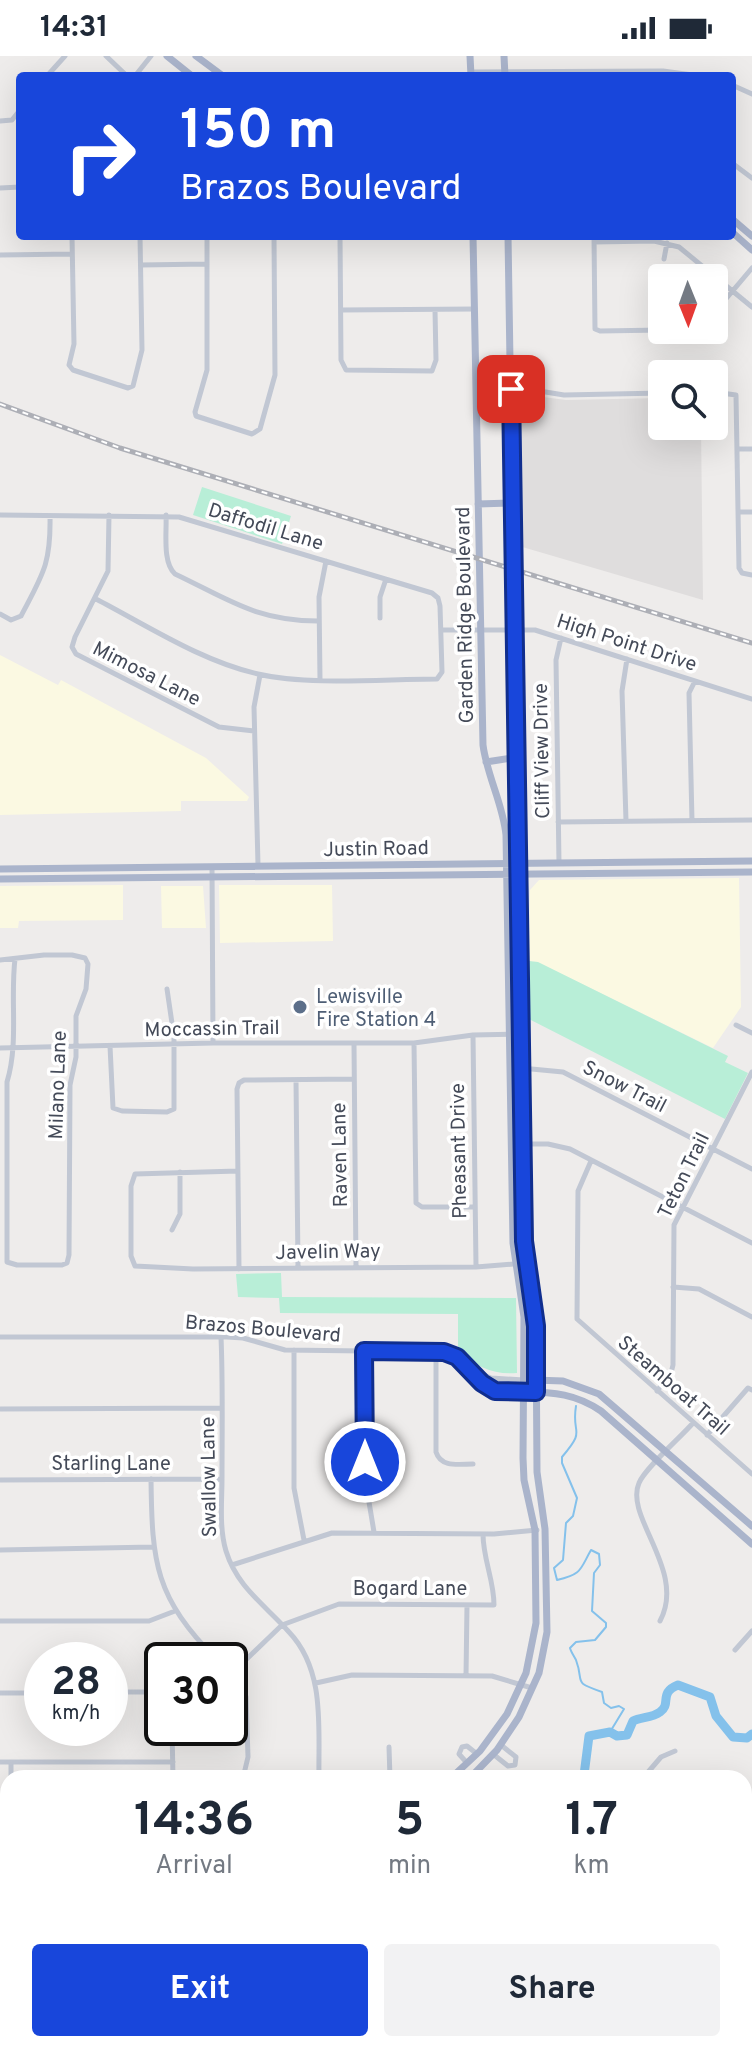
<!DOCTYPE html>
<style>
:root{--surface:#fff;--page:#f2f2f3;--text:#1f2937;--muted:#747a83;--accent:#1846db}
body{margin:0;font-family:Overpass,sans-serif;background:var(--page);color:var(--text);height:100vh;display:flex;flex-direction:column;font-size:30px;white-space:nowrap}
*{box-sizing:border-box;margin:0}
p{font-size:26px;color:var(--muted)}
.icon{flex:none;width:44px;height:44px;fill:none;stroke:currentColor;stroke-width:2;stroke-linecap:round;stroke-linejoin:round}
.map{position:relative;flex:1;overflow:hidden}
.drawer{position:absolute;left:0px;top:1714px;width:752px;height:282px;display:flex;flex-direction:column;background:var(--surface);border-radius:24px 24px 0 0;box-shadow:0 8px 32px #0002}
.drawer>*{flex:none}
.guide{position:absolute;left:16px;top:16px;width:720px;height:168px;border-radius:8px;box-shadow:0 8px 32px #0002;background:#1846db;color:#fff;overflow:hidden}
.needle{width:52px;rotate:179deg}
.buttons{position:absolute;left:648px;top:208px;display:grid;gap:16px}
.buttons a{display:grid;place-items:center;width:80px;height:80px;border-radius:8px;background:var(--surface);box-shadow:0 8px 32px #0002;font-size:40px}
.speed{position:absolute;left:24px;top:1586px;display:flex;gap:16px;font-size:40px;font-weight:700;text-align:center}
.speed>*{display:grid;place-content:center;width:104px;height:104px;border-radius:50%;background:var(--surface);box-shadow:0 8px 32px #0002;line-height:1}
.speed small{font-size:20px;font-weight:400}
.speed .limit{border:4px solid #111;border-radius:12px;background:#fff;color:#111}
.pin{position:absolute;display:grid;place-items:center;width:68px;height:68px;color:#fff;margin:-34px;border-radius:16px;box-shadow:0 4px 12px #0006}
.me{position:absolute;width:88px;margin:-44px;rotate:0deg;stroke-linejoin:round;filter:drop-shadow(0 0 6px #0008)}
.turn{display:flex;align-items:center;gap:28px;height:168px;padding:0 32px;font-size:36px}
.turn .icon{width:104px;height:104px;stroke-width:2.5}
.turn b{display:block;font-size:56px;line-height:68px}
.eta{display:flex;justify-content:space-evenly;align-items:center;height:136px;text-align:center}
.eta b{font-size:48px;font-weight:700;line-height:56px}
.button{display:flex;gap:16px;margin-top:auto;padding:16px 32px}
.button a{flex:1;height:92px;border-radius:8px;background:var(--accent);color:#fff;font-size:32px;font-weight:700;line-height:92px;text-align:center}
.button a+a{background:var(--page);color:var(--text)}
.status{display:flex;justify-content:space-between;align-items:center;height:56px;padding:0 40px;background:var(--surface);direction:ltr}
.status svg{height:22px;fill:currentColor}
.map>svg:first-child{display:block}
.commercial{fill:#fbf9e2}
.education{fill:#dfdddd}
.green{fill:#b8eed7}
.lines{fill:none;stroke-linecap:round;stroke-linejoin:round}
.stream{stroke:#84c1eb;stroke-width:2}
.river{stroke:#84c1eb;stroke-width:9}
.minor{stroke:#c1c7d3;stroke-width:5}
.major{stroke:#aab4cb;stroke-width:7}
.rail-casing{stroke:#adafb6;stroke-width:5}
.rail{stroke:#fff;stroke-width:2;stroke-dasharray:6;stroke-linecap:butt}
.route-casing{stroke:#102e8e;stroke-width:20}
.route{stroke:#1846db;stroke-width:14}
.service-dot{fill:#5c6f8a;stroke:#fff;stroke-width:3}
.labels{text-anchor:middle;stroke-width:7;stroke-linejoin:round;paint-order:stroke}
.street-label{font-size:20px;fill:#444a58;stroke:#fff}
.service-label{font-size:20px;fill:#4e5e75;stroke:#fff;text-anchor:start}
</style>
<div class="status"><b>14:31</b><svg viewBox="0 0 49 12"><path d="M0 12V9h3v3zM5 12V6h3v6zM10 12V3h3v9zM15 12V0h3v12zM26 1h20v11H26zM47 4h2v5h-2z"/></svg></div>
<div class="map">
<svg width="752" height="1995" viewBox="0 0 752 1995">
<rect width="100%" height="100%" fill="#eeeceb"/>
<path class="commercial" d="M0 599 58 629 61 624 206 702 249 741 247 745H181V755L0 759Z
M739 822 741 951 713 992 543 909 529 905 530 834 539 824Z
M123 829V864L19 865 18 872H0V830Z
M219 829H332L333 885 220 887Z
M161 830H203L206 872H162Z"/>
<path class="education" d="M528 339 566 344 662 342V370H701L703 544 519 490 514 342Z"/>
<path class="green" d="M202 431 291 460 282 488 193 459Z
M529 905 538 906 728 1000 725 1006 748 1017 725 1063 525 961 524 914Z
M281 1217 282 1241 516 1242 517 1317C493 1319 477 1311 458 1295V1258L280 1257 279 1242 238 1241 236 1218Z
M332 1988H514V1995H319Z"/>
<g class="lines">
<path class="stream" d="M576 1350C571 1380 587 1372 562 1401V1407L577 1442 573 1460 566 1467 563 1504 554 1512 557 1524C583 1518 580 1513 591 1494L599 1498 600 1509 594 1517 592 1555 606 1567V1571L595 1584 576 1586 570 1592C571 1596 574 1600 576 1604 585 1628 571 1625 602 1636L604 1647 611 1652 619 1650 624 1653 610 1676"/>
<path class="river" d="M571 1722 584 1719 589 1680 610 1676 617 1680 627 1679 633 1665C641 1661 652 1662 660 1656 672 1648 658 1637 678 1629L710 1641 716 1660 733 1681 747 1682 752 1678"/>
<path class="minor" d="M106 0 127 20
M471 16 663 15 700 20
M47 20 65 0
M135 20 151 0
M732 29 752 38
M0 65 12 64 20 54
M732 107 752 122
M0 132 20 131
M72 180 74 288 69 309 73 314 128 332 133 330 142 294 140 180
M207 180V314L195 356 196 360 252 378 260 373 275 319 274 180
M340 180 341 304 346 314 432 315 436 304 435 254
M594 180 595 273 600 275 662 274
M594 186 654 185 679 191 752 251
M0 199 72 198
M664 203 667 187
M141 209 207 208
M341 254 475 253
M714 257 752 212
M476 332 527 333 564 339 662 337
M714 336 736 339 739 512 742 517 752 519
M737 393H752
M738 456H752
M0 459 179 461 432 537 438 542 440 550 442 616 437 623C383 623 310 630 258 618 201 605 148 570 96 543
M109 459 108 515 75 581 72 591 76 598 219 671 254 675
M166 459C167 476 162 506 175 518 228 543 256 565 318 565
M0 558 11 564 21 560C43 518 51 508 50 460
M380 562V541L386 523
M441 574H535L752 643
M320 624 319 541 326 505
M626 765 622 635 627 603
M692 765 689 637 695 625
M558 766 752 764
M559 807 556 604 561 582
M258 809 254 651 260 619
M212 811 213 987
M0 904 44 899H72L85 902 88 908 86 933 76 960V1001L70 1029 69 1199 67 1207 62 1209H17L7 1206V1026C19 986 10 944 15 903
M736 969 752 977
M473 979 476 1210
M414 987 416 1147 422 1151H475
M354 988 356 1210
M110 990 113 1052 122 1055 167 1056 174 1053V981L167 933
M0 992 213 987H414L473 979 521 978
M521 1012 563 1016 752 1113
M296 1024 298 1210
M511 1088H548L570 1093 752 1187
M591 1105 578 1135 577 1263 752 1418
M238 1115 135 1118 131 1130V1200L135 1210 193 1213 476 1211 526 1207
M172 1174 180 1158V1116
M239 1213 237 1033 239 1027 244 1024 354 1023
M673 1231 699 1233 752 1261
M0 1281H227L243 1282 285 1294 444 1296C465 1303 472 1324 491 1333 500 1337 513 1335 524 1336
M221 1281C223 1328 222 1375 222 1422 222 1445 219 1472 226 1495 237 1531 265 1549 289 1576 326 1615 318 1673 319 1722
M294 1294V1432L304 1484
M364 1295 365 1422 374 1476
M436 1295V1396C441 1412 459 1408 473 1408
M474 1315 491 1322 524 1324
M657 1335 671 1317 673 1309 674 1169 752 1016
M0 1353 222 1352
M707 1379 748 1332 752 1334
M151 1423C152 1508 155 1541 217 1604
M0 1424 222 1423
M0 1494 153 1491
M232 1509 332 1477 494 1478 537 1474
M0 1565H149L175 1555
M660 1565C687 1515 624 1461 639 1427 645 1412 681 1381 693 1367
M735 1594 752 1575
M231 1618 243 1633 246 1641 248 1701 243 1722
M230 1619 282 1569 339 1548 494 1549C494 1524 483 1503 483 1478
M466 1620 467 1549
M316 1627 352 1619 492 1620 532 1632
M110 1636H162
M0 1637H42
M172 1672 173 1722
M389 1691 390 1722
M493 1698 508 1710 515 1709 516 1701 501 1689
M0 1706H173
M11 1707V1722
M467 1707 459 1698 462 1691 467 1690 477 1698
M643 1722 661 1701 675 1695
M752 1740 749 1798 752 1826
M0 1843 8 1849
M8 1957V1971
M11 1988 13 1995
M82 1988V1995
M548 1988V1995
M145 1995 147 1988
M675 1995V1988
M750 1995 749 1883 752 1870"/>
<path class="major" d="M167 0 192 20
M196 0 223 20
M470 0 471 20
M504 0 505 20
M732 163 752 180
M732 176 752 194
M478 448 513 447
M486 706 518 701
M0 813 752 805
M0 823 752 816
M534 1324 563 1325 599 1338 752 1470
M524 1336C554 1336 576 1338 601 1355L752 1488
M451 1722 480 1695 507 1658 526 1617 536 1567 535 1474 524 1424 523 1402 524 1261 513 1187 506 779C503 748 487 720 483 689L473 180
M470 1722 497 1694 519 1661 539 1617 547 1576 545 1473 537 1416 536 1270 524 1185 508 180
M0 1893 8 1891
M0 1905 8 1903"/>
<defs>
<path id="rail" d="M0 348 120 392 752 587"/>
</defs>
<use href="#rail" class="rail-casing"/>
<use href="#rail" class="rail"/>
</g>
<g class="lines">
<defs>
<path id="route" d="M365 1406 364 1295 444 1296 457 1301 482 1327 495 1335 536 1336V1270L524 1185 511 333"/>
</defs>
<use href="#route" class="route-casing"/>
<use href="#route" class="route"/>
</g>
<circle class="service-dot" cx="300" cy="951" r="8"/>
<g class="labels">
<g class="street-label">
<text transform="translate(266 470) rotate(17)" y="7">Daffodil Lane</text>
<text transform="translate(464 559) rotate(-91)" y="7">Garden Ridge Boulevard</text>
<text transform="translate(627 586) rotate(18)" y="7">High Point Drive</text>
<text transform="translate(147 617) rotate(27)" y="7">Mimosa Lane</text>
<text transform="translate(541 695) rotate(-91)" y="7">Cliff View Drive</text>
<text transform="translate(376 792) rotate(-1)" y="7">Justin Road</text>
<text transform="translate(212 972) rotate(-1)" y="7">Moccassin Trail</text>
<text transform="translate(57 1029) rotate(-88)" y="7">Milano Lane</text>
<text transform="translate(625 1030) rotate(27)" y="7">Snow Trail</text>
<text transform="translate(458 1095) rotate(-91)" y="7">Pheasant Drive</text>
<text transform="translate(339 1099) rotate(-91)" y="7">Raven Lane</text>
<text transform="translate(683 1119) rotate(-64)" y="7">Teton Trail</text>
<text transform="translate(328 1195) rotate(-1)" y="7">Javelin Way</text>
<text transform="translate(263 1272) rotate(5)" y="7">Brazos Boulevard</text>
<text transform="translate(674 1329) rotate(41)" y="7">Steamboat Trail</text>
<text x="111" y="1414">Starling Lane</text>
<text transform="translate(208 1421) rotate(-91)" y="7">Swallow Lane</text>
<text x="410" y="1539">Bogard Lane</text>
</g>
<g class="service-label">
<text x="316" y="947">Lewisville<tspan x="316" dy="23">Fire Station 4</tspan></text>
</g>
</g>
</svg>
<div class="buttons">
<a><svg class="needle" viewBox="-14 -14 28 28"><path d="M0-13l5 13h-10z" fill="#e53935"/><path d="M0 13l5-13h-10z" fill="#747a83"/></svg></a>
<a><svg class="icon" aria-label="search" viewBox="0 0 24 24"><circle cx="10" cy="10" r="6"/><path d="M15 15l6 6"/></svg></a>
</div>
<div class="speed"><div>28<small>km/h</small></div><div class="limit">30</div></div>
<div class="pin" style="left:511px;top:333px;background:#d93025"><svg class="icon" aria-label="arrive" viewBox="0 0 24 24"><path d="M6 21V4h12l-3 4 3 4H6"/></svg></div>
<svg class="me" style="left:365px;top:1406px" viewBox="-20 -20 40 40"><circle r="17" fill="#1846db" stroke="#fff" stroke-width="3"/><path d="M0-11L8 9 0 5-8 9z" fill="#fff"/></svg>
<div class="guide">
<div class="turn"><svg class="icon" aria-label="right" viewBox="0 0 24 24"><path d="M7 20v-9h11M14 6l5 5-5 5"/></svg><div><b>150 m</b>Brazos Boulevard</div></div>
</div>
<section class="drawer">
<div class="eta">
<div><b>14:36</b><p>Arrival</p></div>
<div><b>5</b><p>min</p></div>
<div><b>1.7</b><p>km</p></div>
</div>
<div class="button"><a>Exit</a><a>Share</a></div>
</section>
</div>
